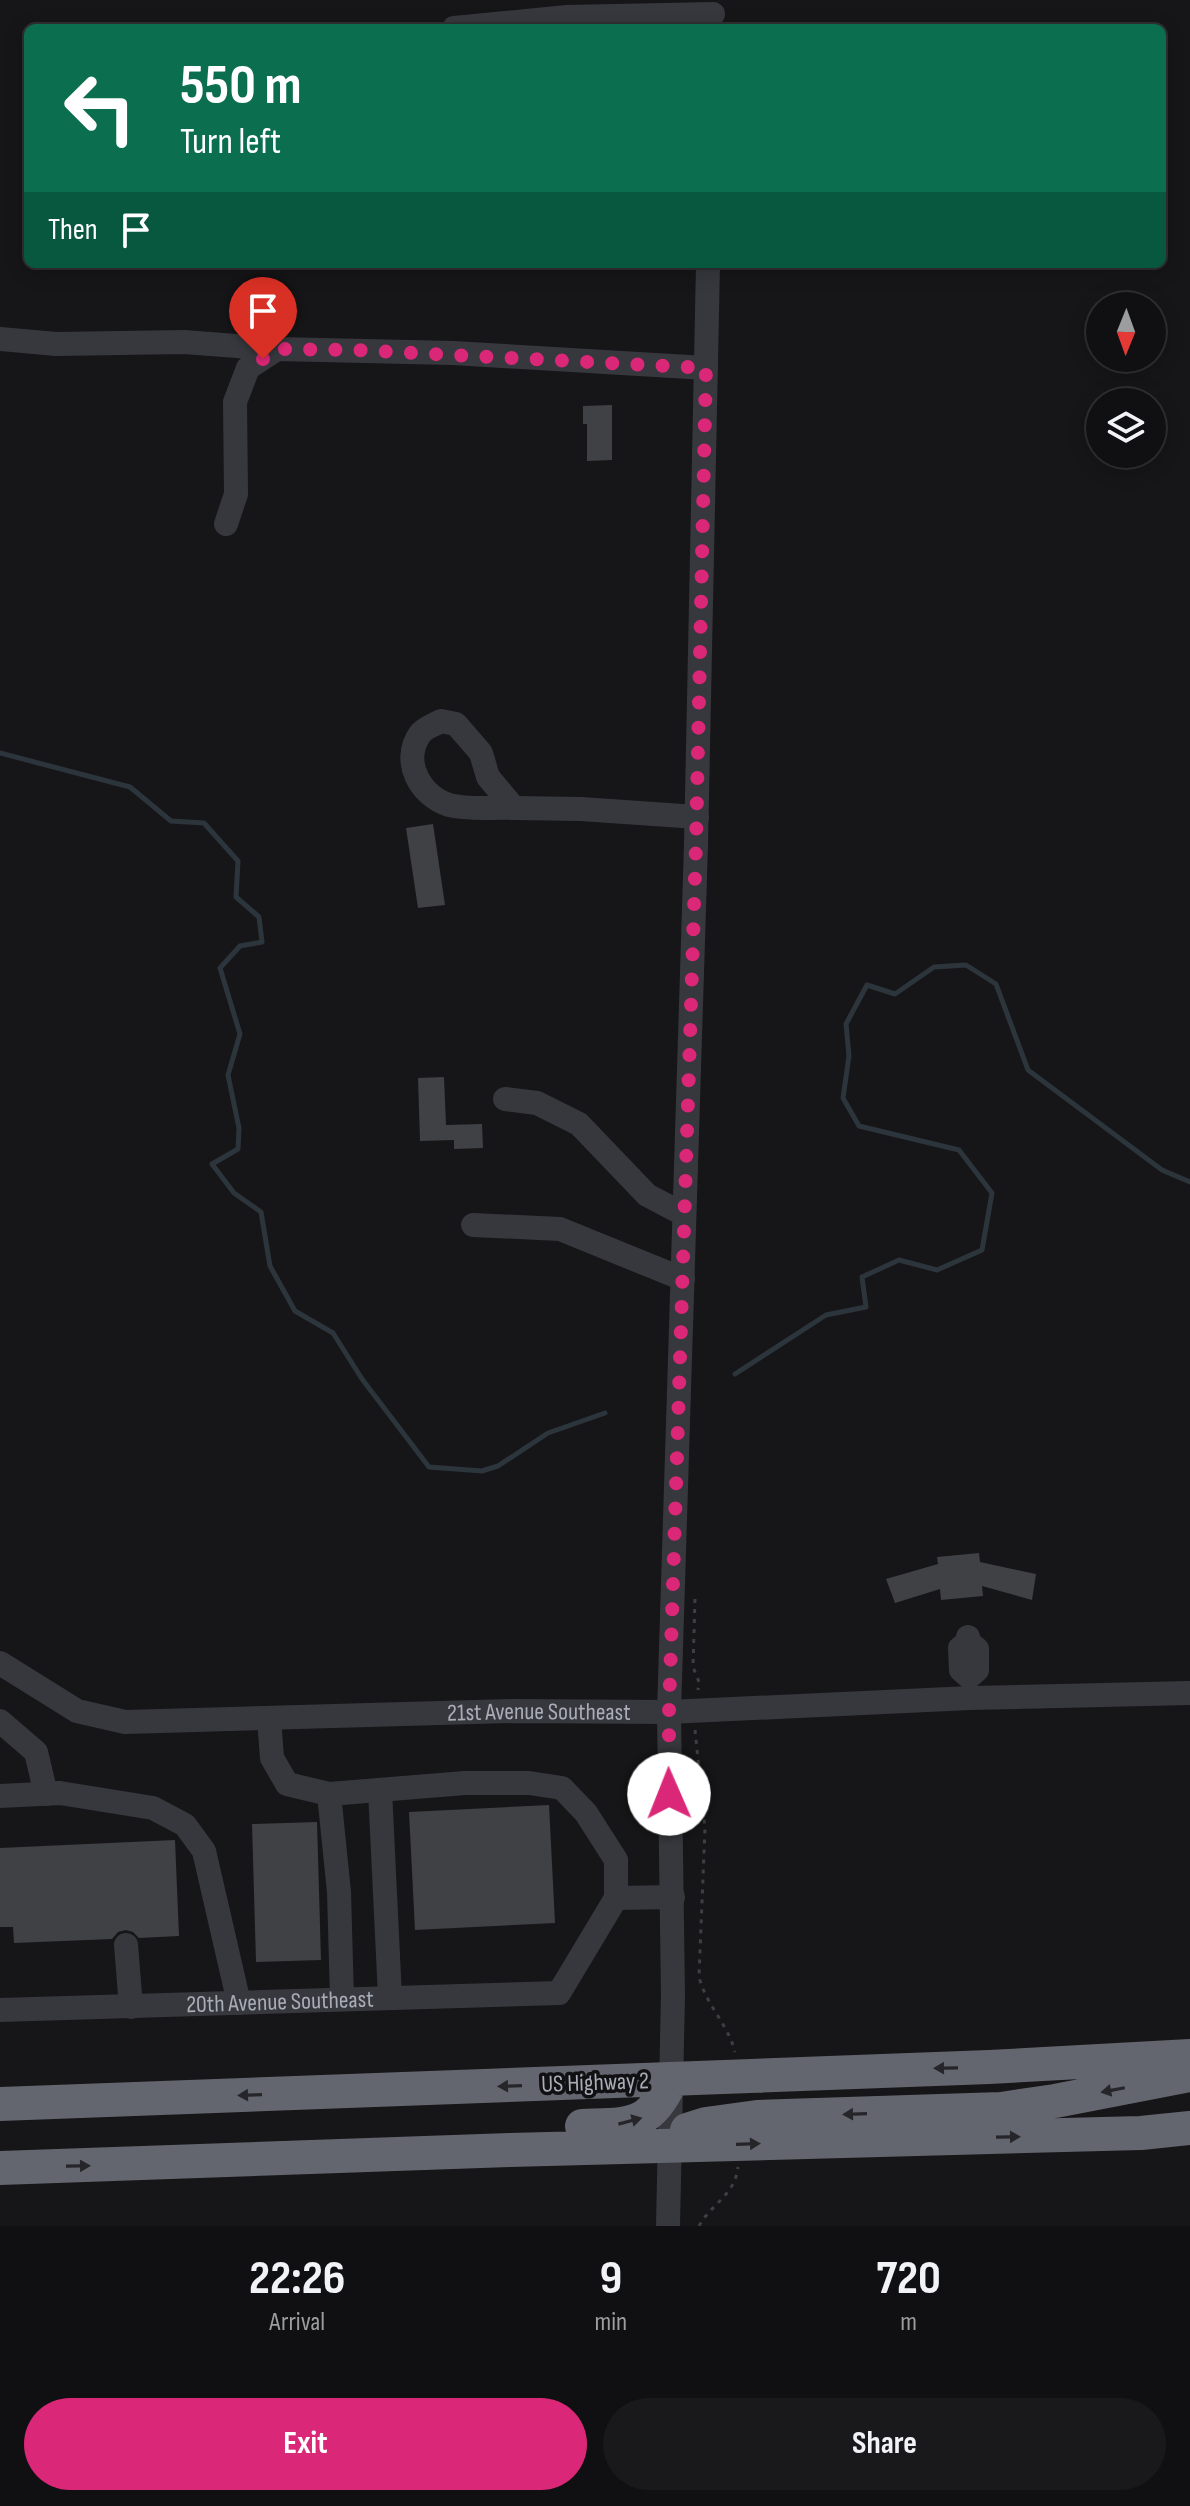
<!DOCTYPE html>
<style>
:root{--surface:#101012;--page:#19191b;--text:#f1f3f6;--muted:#9c9d9f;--line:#303032;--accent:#db2777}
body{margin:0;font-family:"Sofia Sans Condensed",sans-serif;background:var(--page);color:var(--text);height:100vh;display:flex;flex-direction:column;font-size:30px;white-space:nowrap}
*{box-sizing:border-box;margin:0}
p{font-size:26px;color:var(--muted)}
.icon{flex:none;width:44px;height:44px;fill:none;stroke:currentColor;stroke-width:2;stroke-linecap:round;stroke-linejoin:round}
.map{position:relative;height:2226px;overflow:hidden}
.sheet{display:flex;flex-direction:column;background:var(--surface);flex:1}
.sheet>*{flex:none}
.hud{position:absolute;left:24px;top:24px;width:1142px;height:244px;border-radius:12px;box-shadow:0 4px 20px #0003,0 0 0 2px var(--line);background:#0b6e4f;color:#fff;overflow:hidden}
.needle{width:52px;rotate:181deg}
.controls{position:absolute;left:1086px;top:292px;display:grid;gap:16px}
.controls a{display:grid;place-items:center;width:80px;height:80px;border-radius:50%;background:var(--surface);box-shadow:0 4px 20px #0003,0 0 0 2px var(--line);font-size:40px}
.pin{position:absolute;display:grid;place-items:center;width:68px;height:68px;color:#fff;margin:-82px -34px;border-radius:50% 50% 50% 0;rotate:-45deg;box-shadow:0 0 8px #0007}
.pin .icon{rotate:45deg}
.me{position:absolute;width:88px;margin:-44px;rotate:359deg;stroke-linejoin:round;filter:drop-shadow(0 0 6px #0008)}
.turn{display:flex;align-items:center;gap:28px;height:168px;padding:0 24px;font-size:36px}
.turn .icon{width:104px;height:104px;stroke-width:2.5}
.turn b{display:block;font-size:56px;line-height:68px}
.then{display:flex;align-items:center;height:76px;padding:0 24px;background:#0003;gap:16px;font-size:30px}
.eta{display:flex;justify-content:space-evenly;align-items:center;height:136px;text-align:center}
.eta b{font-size:48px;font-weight:700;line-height:56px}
.action{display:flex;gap:16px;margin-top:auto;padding:16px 24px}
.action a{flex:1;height:92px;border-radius:48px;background:var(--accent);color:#fff;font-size:32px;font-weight:700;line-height:92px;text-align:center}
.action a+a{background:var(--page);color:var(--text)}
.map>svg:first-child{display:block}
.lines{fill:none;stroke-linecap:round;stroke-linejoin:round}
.stream{stroke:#2c353c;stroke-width:5}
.building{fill:#404145}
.path{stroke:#3d3f44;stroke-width:3;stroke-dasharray:4 6;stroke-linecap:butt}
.minor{stroke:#37383d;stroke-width:24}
.highway{stroke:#63666e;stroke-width:34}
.oneway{fill:#26262a}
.route{stroke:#db2777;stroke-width:14;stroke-dasharray:0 25.2}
.labels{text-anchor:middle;stroke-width:7;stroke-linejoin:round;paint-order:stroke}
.street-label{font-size:24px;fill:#a8adb8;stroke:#111113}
</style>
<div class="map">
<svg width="1190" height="2226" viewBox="0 0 1190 2226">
<rect width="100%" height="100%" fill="#161618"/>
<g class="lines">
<path class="stream" d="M0 753 130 787 171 821 204 823 238 861 236 897 259 917 262 942 240 946 220 968 240 1034 228 1075 239 1128 238 1149 212 1164 234 1193 261 1212 270 1266 295 1311 333 1333 362 1379 429 1467 482 1471 498 1466 548 1433 605 1413
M735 1374 826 1315 866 1307 862 1277 899 1260 937 1270 982 1250 992 1193 959 1150 859 1126 843 1098 849 1056 846 1024 867 985 895 994 934 967 966 965 996 984 1028 1070 1162 1170 1190 1182"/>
</g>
<path class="building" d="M612 405V460L587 461V424H583V406Z
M433 824 445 905 418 908 406 828Z
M444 1077 446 1125 482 1124 483 1148 454 1149V1140L420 1141 418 1078Z
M979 1553 980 1562 1036 1574 1032 1600 982 1586 983 1596 941 1600 940 1589 895 1603 886 1579 938 1564 937 1557Z
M549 1805 555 1923 415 1930 409 1812Z
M317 1822 321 1960 256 1962 252 1824Z
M175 1840 179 1936 139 1938 133 1932 126 1930 118 1932 112 1939 14 1943 13 1927H0V1848Z"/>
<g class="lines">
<path class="path" d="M695 1599 693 1667 699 1682 698 1690
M695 1730 705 1828 699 1977C707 2007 727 2022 735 2052
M699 2226C712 2203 735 2195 738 2167"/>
<g class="minor">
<path d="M454 28 567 17 713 14"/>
<path d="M0 339 56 344 184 342 277 349"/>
<path d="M226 524 236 494 235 402 248 368 277 349 453 353 706 368"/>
<path d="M441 721 456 724 481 753 488 777 514 808C494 807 468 810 449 805 420 796 401 761 420 734 424 728 434 725 441 721Z"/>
<path d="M514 808 581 809 697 817"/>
<path d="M505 1099 537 1103 579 1124 647 1195 683 1214"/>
<path d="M473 1225 560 1229 683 1279"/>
<path d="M968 1637V1642L960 1648 961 1670 969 1677 977 1670V1649L968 1642"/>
<path id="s1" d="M0 1663 77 1711 125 1722 514 1711 669 1712 970 1698 1190 1693"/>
<path d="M269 1718 272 1758 287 1784 329 1794"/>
<path d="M0 1721 36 1752 46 1794"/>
<path d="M380 1790 390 1997"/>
<path d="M0 1796 60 1793 153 1808 185 1825 204 1851 239 2003"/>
<path d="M126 1945 131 2007"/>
<path d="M342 1998 339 1892 329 1794 465 1783H529L562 1788 586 1813 616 1860V1898L673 1897"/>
<path id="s2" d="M0 2010 559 1993 616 1898"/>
<path d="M668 2226 673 1995 669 1712 696 844 708 264"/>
</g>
<path class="highway" d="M0 2104 989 2067 1190 2056
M582 2126C631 2124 649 2128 672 2079
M687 2130 706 2124 757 2117 1001 2109 1055 2101 1190 2075
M0 2168 510 2150 1141 2133 1190 2128"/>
</g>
<defs><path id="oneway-solid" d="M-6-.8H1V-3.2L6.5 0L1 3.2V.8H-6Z" transform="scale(2)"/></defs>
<g class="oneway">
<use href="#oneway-solid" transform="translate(946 2068) rotate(179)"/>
<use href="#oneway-solid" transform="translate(510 2086) rotate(178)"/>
<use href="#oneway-solid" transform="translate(1113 2090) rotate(169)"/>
<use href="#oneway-solid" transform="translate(250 2095) rotate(178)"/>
<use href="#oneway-solid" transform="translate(855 2114) rotate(178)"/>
<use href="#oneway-solid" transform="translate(630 2121) rotate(-15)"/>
<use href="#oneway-solid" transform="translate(1008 2137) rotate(-1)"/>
<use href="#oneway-solid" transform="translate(748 2144) rotate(-2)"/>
<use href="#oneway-solid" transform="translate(78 2166) rotate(-1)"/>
</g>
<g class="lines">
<path class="route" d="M263 359 277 349 355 350 706 368 696 844 669 1712V1794"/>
</g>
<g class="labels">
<g class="street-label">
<text dy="8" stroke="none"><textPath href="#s1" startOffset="554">21st Avenue Southeast</textPath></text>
<text dy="8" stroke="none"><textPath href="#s2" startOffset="280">20th Avenue Southeast</textPath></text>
<text transform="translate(595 2082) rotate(-2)" y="8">US Highway 2</text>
</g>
</g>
</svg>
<div class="controls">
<a><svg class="needle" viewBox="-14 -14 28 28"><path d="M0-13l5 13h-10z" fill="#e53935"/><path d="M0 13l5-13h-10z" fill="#9c9d9f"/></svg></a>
<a><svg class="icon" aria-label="layers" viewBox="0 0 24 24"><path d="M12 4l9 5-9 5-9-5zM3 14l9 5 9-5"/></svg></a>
</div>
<div class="pin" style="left:263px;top:359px;background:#d93025"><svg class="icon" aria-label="arrive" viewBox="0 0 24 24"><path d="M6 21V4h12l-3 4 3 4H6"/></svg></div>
<svg class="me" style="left:669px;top:1794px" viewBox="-20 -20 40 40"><circle r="19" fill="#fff"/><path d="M0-13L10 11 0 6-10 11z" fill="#db2777"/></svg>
<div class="hud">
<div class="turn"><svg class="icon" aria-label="left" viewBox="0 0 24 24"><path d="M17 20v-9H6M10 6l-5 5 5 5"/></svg><div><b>550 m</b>Turn left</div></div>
<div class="then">Then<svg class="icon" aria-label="arrive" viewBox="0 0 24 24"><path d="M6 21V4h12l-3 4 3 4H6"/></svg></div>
</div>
</div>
<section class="sheet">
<div class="eta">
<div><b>22:26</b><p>Arrival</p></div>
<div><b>9</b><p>min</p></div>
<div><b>720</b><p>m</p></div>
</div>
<div class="action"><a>Exit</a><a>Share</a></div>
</section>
